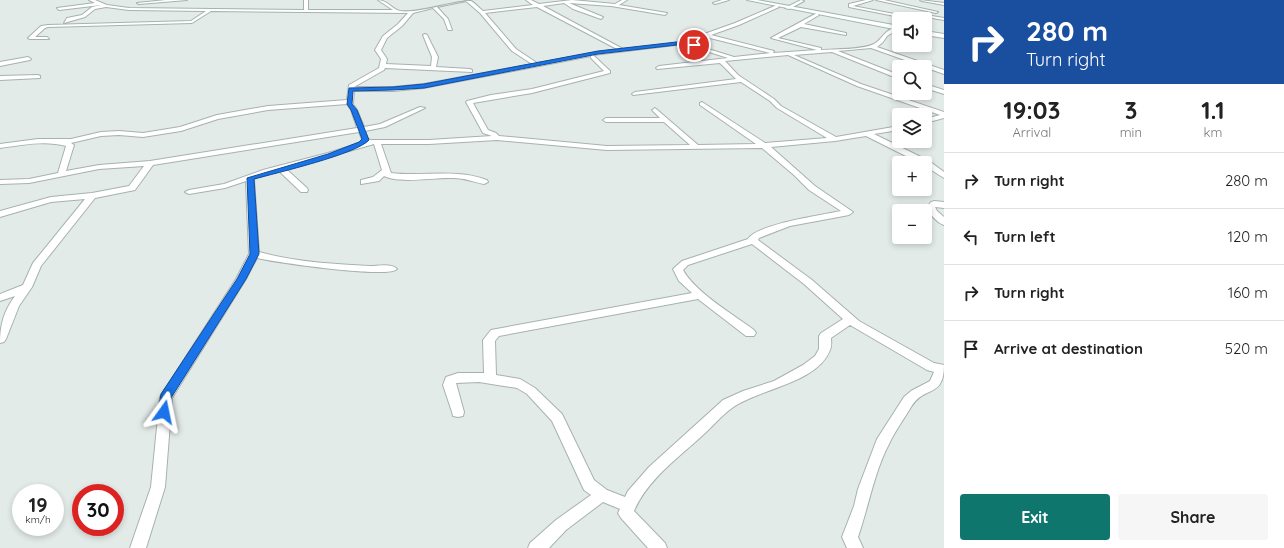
<!DOCTYPE html>
<meta charset="utf-8">
<style>
:root{--surface:#fff;--page:#f6f6f6;--text:#222;--muted:#767676;--line:#e0e0e0;--accent:#0f766e}
body{margin:0;font-family:Quicksand,sans-serif;background:var(--page);color:var(--text);height:100vh;display:flex;flex-direction:column;font-size:15px;white-space:nowrap}
*{box-sizing:border-box;margin:0}
p{font-size:13px;color:var(--muted)}
.icon{flex:none;width:22px;height:22px;fill:none;stroke:currentColor;stroke-width:2;stroke-linecap:round;stroke-linejoin:round}
.map{position:relative;flex:1;overflow:hidden}
.details{display:flex;flex-direction:column;background:var(--surface);width:340px}
.details>*{flex:none}
.hud{background:#1a4fa0;color:#fff;overflow:hidden}
.tools{position:absolute;left:892px;top:12px;display:grid;gap:8px}
.tools a{display:grid;place-items:center;width:40px;height:40px;border-radius:4px;background:var(--surface);box-shadow:0 2px 6px #0003;font-size:20px}
.speed{position:absolute;left:12px;top:484px;display:flex;gap:8px;font-size:20px;font-weight:700;text-align:center}
.speed>*{display:grid;place-content:center;width:52px;height:52px;border-radius:50%;background:var(--surface);box-shadow:0 2px 6px #0003;line-height:1}
.speed small{font-size:10px;font-weight:400}
.speed .limit{border:6px solid #d22;background:#fff;color:#111}
.pin{position:absolute;display:grid;place-items:center;width:34px;height:34px;color:#fff;margin:-17px;border:2px solid #fff;border-radius:50%;box-shadow:0 1px 4px #0007}
.me{position:absolute;width:44px;margin:-22px;rotate:12deg;stroke-linejoin:round;filter:drop-shadow(0 0 3px #0008)}
.turn{display:flex;align-items:center;gap:14px;height:84px;padding:0 16px;font-size:18px}
.turn .icon{width:52px;height:52px;stroke-width:2.5}
.turn b{display:block;font-size:28px;line-height:34px}
.eta{display:flex;justify-content:space-evenly;align-items:center;height:68px;text-align:center}
.eta b{font-size:24px;font-weight:700;line-height:28px}
.button{display:flex;gap:8px;margin-top:auto;padding:8px 16px}
.button a{flex:1;height:46px;border-radius:4px;background:var(--accent);color:#fff;font-size:16px;font-weight:700;line-height:46px;text-align:center}
.button a+a{background:var(--page);color:var(--text)}
ul{padding:0;list-style:none}
li{display:flex;align-items:center;gap:12px;height:56px;padding:0 16px;border-top:1px solid var(--line)}
li div{flex:1}
li b{display:block;font-size:15px}
li em{font-style:normal}
main{display:flex;flex:1;min-height:0}
.map>svg:first-child{display:block}
.lines{fill:none;stroke-linecap:round;stroke-linejoin:round}
.street-casing{stroke:#a6b2af;stroke-width:2}
.secondary-casing{stroke:#a3b6b1;stroke-width:2}
.street{fill:#fff;fill-rule:evenodd}
.secondary{fill:#fff;fill-rule:evenodd}
.route{fill:#1a73e8;stroke:#114b97}
</style>
<main>
<div class="map">
<svg width="944" height="548" viewBox="0 0 944 548">
<rect width="100%" height="100%" fill="#e3ebe8"/>
<g class="lines">
<defs>
<path id="street" d="M89 0H95L107 5 129 8 304 10V0H308V10H393L378 0C387 0 392 9 400 11 418 14 457 0 471 1 475 3 479 8 483 11L533 5 526 0H531L539 4 572 0 615 4 622 0H627L619 5 667 13 665 15 611 6 569 3 603 17 601 19 573 9 564 3 543 6 623 49 679 43 735 23 777 5 779 7 739 25 711 35 774 51 773 53 817 50 771 38 817 13 819 15 804 24 846 33V35L801 27 778 38 821 48V50C836 49 862 50 874 44 883 39 885 28 899 27V29L887 36 883 42 877 47 944 70V74L871 48 838 51 899 75V79L832 52 794 55 861 84 944 112V118L925 123V119L940 115 857 86 788 55 725 61 738 75 774 99 781 106 836 137 899 126V130L874 134 929 161 944 172V178L925 166V163H920L866 136 835 141 771 147 815 186 853 212 849 215 790 226 759 238 758 240 812 280 859 321 934 363 944 365C944 399 924 385 911 407 904 419 895 431 889 444 875 470 868 508 858 537L863 548H847L842 537 854 506 858 489 877 439 904 397 911 391 930 381 934 372 927 370 850 325 831 338C831 341 832 346 830 350 818 383 758 389 732 408 722 415 713 426 703 435 679 457 647 480 634 511L665 543 667 548H648L621 518 618 513 620 509 603 502 566 530 549 548H528L530 543 556 520 591 495 584 490 552 421 527 394 517 388 479 382 456 383 464 412 463 416 458 417 453 416 452 412 443 385 446 377 458 373H484L483 340 491 330 692 293 679 281 673 269 682 261 748 239C757 224 823 215 841 211L809 190 794 175 762 148 607 150 497 140 429 144H381L391 173C423 177 456 168 487 180L488 182 484 184C473 182 465 178 453 178 436 177 399 184 384 176L379 181 361 184V180L373 177 382 170 374 144 286 169 307 188 308 190 307 192H301L279 171 254 179 259 252C295 262 333 264 370 266 378 266 392 263 397 269 388 279 275 262 257 258L246 279 172 398 165 487 146 548H130L151 487 160 397 236 279 249 254 246 181 225 188 189 194 185 192 189 190 224 184 263 170 328 153 363 142 359 132 153 165 135 190 95 198 41 266 32 287 19 306 6 339 4 342 0 343C0 324 4 311 15 296L0 301V294L23 285 33 263 85 199 51 202 0 217V211L51 197 92 193 129 186 144 166 99 169 29 183 0 184V180L29 179 58 173 66 146C45 140 22 145 0 148V144L38 139H71L101 132 119 131 143 133 180 127 217 115 268 106 347 100 349 85 379 68 381 59 375 50 383 36 398 24 408 13 211 11 192 23 48 27 45 28 35 37H47L49 39H30L28 38 41 26 48 25 191 21 206 11 129 10 106 7 95 9 85 17 64 23 67 18 82 15 92 7 101 5 59 10 57 8 95 3ZM466 1 480 13 512 51 532 64 424 84 393 87H354L384 70 385 68 472 72V70L470 69 436 67 438 57 427 35 425 34 423 35 432 57 431 66 386 64 387 59 381 50 387 38 402 26 413 13 433 8 444 19 448 30H452L448 19 437 7ZM537 7 617 49 537 63 516 49 485 13ZM706 37 770 53H771L734 57 689 43ZM684 44 728 58 659 66 656 68 657 69 720 63 736 79 635 92 632 94 633 95 741 82 770 101 777 108 827 138 765 143 702 102 700 103V105L756 144 698 145 655 108 652 110 660 118H606L603 120 606 122H664L690 145 607 146 499 136 496 133 488 130 473 103 532 93 610 73V71L593 55ZM591 56V58L604 71 532 89 491 95 467 101 466 102 483 133 492 136 429 140H371L368 139 365 131 385 127 425 108 420 107 380 124 364 127 357 110 353 104 354 91H393L424 88ZM347 104 351 110 357 128 150 161 99 165 66 171 74 145 71 143 101 136 119 135 143 137 181 131 218 119 268 110ZM752 244 804 284 843 319 821 333 819 336V349L815 356 803 365 774 381 743 391 723 400 649 467 628 491 625 497 607 490 594 480 562 414 535 388 520 379 496 375 495 341 499 336 698 299 746 336H754L756 333 754 330C734 315 695 292 683 270L688 265Z
M166 0H187L139 4 137 3Z
M722 0H729L715 4 713 3Z
M801 0 804 1 789 9 785 8Z
M866 0H873L853 6 920 19H910L849 7V4Z
M876 0H884L938 12 936 13Z
M920 0 944 3V5L922 1Z
M926 15 944 18V20L926 17Z
M28 57 31 59 30 60 0 66V62Z
M38 75 40 76V78L0 80V76Z
M925 84 944 90V94L925 88Z
M934 201 944 202V208L935 207 937 211 944 217V225C936 222 930 214 927 207L931 202Z"/>
<path id="secondary" d="M747 0H757L899 26V30Z
M925 31 944 34V38L925 35Z"/>
</defs>
<use href="#street" class="street-casing"/>
<use href="#secondary" class="secondary-casing"/>
<use href="#street" class="street"/>
<use href="#secondary" class="secondary"/>
</g>
<path class="route" d="M685 41 696 45 694 46 685 44 598 54 424 88 393 90 353 91 352 104 357 110 369 140C357 154 276 173 254 179L259 254 246 279 171 398 168 416 164 417 160 416 158 412 161 394 237 279 250 254 247 178 328 154 359 142 362 139 351 110 347 104 349 88 393 87 424 84 598 51Z"/>
</svg>
<div class="tools">
<a><svg class="icon" aria-label="sound" viewBox="0 0 24 24"><path d="M4 9h4l5-4v14l-5-4H4zM17 9q2 3 0 6"/></svg></a>
<a><svg class="icon" aria-label="search" viewBox="0 0 24 24"><circle cx="10" cy="10" r="6"/><path d="M15 15l6 6"/></svg></a>
<a><svg class="icon" aria-label="layers" viewBox="0 0 24 24"><path d="M12 4l9 5-9 5-9-5zM3 14l9 5 9-5"/></svg></a>
<a>+</a>
<a>−</a>
</div>
<div class="speed"><div>19<small>km/h</small></div><div class="limit">30</div></div>
<div class="pin" style="left:694px;top:45px;background:#d93025"><svg class="icon" aria-label="arrive" viewBox="0 0 24 24"><path d="M6 21V4h12l-3 4 3 4H6"/></svg></div>
<svg class="me" style="left:164px;top:412px" viewBox="-20 -20 40 40"><path d="M0-17L14 15 0 8-14 15z" fill="#1a73e8" stroke="#fff" stroke-width="4"/></svg>
</div>
<section class="details">
<div class="hud">
<div class="turn"><svg class="icon" aria-label="right" viewBox="0 0 24 24"><path d="M7 20v-9h11M14 6l5 5-5 5"/></svg><div><b>280 m</b>Turn right</div></div>
</div>
<div class="eta">
<div><b>19:03</b><p>Arrival</p></div>
<div><b>3</b><p>min</p></div>
<div><b>1.1</b><p>km</p></div>
</div>
<ul>
<li><svg class="icon" aria-label="right" viewBox="0 0 24 24"><path d="M7 20v-9h11M14 6l5 5-5 5"/></svg><div><b>Turn right</b></div><em>280 m</em></li>
<li><svg class="icon" aria-label="left" viewBox="0 0 24 24"><path d="M17 20v-9H6M10 6l-5 5 5 5"/></svg><div><b>Turn left</b></div><em>120 m</em></li>
<li><svg class="icon" aria-label="right" viewBox="0 0 24 24"><path d="M7 20v-9h11M14 6l5 5-5 5"/></svg><div><b>Turn right</b></div><em>160 m</em></li>
<li><svg class="icon" aria-label="arrive" viewBox="0 0 24 24"><path d="M6 21V4h12l-3 4 3 4H6"/></svg><div><b>Arrive at destination</b></div><em>520 m</em></li>
</ul>
<div class="button"><a>Exit</a><a>Share</a></div>
</section>
</main>
